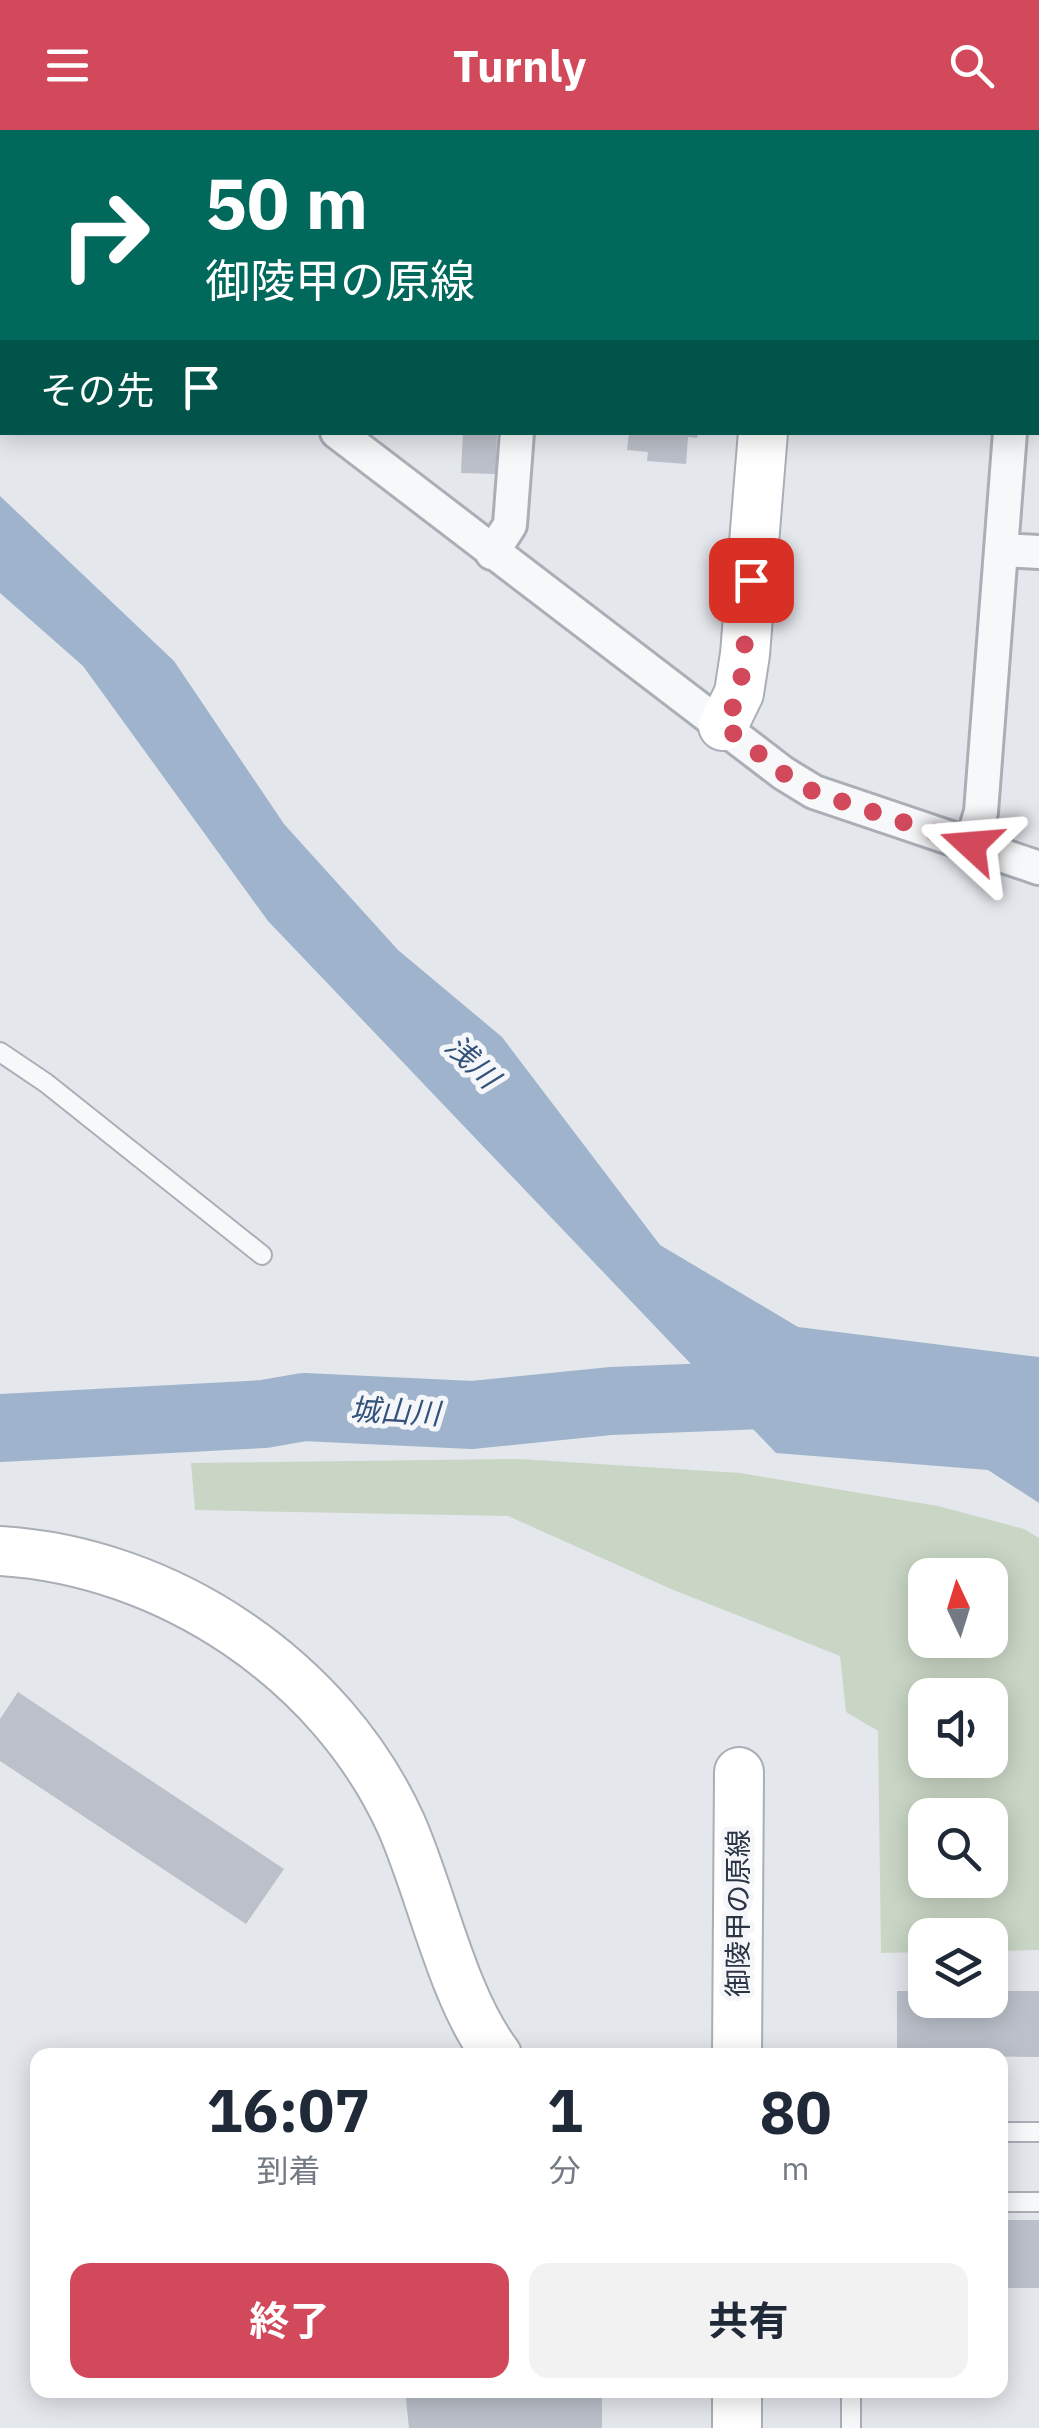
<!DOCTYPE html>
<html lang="ja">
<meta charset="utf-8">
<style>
:root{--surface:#fff;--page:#f2f2f3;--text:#1f2937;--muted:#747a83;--accent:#d1495b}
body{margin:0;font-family:"IBM Plex Sans","Noto Sans JP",sans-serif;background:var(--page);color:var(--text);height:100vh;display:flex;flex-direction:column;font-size:38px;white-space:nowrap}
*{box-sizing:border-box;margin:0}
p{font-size:32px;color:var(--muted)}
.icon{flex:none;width:55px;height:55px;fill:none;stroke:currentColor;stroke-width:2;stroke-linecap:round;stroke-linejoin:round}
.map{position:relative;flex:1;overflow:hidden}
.panel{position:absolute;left:30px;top:1918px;width:978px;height:350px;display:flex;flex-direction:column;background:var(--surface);border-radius:20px;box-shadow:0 5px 25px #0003}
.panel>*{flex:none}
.hud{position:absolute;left:0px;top:0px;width:1040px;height:305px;box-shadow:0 5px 25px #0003;background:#00695c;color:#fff;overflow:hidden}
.needle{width:65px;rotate:356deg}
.controls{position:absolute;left:908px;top:1428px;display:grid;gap:20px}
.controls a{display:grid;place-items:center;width:100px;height:100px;border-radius:20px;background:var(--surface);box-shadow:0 5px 25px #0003;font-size:50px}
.pin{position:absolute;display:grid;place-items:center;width:85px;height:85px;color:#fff;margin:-42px;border-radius:20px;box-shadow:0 5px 15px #0006}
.me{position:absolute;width:110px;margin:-55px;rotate:289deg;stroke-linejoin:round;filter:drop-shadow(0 0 8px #0008)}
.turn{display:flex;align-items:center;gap:35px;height:210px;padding:0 40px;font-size:45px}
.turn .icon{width:130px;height:130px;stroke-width:2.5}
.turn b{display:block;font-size:70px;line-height:85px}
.then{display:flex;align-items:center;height:95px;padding:0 40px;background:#0003;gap:20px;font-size:38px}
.eta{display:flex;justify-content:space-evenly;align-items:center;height:170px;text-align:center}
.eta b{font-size:60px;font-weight:700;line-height:70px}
.button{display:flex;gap:20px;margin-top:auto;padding:20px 40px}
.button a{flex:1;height:115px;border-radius:20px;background:var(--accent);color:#fff;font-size:40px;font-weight:700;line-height:115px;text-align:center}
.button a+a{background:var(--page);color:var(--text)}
header{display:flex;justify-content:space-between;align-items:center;height:130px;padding:0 40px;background:var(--accent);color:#fff;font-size:45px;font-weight:700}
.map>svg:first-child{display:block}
.green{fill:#c9d6c5;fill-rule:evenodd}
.water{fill:#9fb4cc}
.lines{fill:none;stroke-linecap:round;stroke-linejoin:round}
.river{stroke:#9fb4cc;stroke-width:68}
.building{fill:#bbc0ca}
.lane-casing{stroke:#a9aeb7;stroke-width:22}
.street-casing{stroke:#a9aeb7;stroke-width:38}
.secondary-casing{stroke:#a9aeb7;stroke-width:52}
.lane{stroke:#f7f8fa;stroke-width:18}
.street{stroke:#f7f8fa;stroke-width:32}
.secondary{stroke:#fff;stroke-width:48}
.route{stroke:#d1495b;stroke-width:18;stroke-dasharray:0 32.4}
.labels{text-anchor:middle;stroke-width:10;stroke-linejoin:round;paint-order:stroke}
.street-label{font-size:28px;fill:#2b3445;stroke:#f4f6f9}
.water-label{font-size:30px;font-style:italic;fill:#34527a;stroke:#f4f6f9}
</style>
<header><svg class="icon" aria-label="menu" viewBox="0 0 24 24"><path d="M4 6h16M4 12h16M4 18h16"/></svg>Turnly<svg class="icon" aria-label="search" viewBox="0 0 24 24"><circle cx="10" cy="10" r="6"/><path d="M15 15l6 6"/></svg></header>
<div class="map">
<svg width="1039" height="2298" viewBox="0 0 1039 2298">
<rect width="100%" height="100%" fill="#e4e7ec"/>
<path class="green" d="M520 1329 740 1343 938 1376 1024 1399 1039 1408V1820L990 1821V1805H925V1822L881 1823 878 1601 846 1582 840 1526 671 1459 508 1386 195 1380 191 1333ZM925 1445H990V1510H925ZM925 1565H990V1630H925ZM925 1685H990V1750H925Z"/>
<path class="water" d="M0 366 174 531 284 694 398 820 502 907 660 1115 798 1197 1039 1227V1373L988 1340 776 1323 268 791 83 536 0 463Z"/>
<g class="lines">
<path class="river" d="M0 1298 264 1284 304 1277 472 1285 611 1271 815 1263"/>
</g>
<path class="building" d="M463 302H497L496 344 461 343Z
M629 302H698L697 308 688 307 686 334 647 331 648 322 627 320Z
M18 1562 284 1739 246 1794 0 1631V1589Z
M897 1861H925V1870H990V1861H1039V1927L897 1925Z
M1000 2090H1039V2158H1000Z
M405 2260H602V2298H409Z"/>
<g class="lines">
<defs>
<path id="lane" d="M0 922 46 953 262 1125
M1000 2002H1039
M1000 2072H1039
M851 2298V2260"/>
<path id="street" d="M317 0 345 2
M541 2V0
M1032 2 1033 0
M0 35 2 37
M1038 52H1039
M1038 240 1039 241
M337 302 783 643 814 662 1039 738
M1002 420 1039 422
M492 423 510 395 517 302
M971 715 981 682 1010 302"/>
<path id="secondary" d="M785 2 786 0
M723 596 739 563 745 524 763 302
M0 1421C168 1431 331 1540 401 1694 432 1764 452 1866 497 1925
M737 1925 739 1642
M737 2298V2260"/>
</defs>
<use href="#lane" class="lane-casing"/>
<use href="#street" class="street-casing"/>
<use href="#secondary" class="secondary-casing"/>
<use href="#lane" class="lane"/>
<use href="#street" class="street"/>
<use href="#secondary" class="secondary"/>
</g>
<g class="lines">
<path class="route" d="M751 450 740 562 724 596 783 643 814 662 971 715"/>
</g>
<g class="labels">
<g class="street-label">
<text transform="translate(738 1783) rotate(-90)" y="10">御陵甲の原線</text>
</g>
<g class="water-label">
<text transform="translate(472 932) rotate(44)" y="10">浅川</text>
<text transform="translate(395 1282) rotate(3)" y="10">城山川</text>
</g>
</g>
</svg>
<div class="controls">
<a><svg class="needle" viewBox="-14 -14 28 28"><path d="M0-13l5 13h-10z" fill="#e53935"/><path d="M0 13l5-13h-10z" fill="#747a83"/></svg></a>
<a><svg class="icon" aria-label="sound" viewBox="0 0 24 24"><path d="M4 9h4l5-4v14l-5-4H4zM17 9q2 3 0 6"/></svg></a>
<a><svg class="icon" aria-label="search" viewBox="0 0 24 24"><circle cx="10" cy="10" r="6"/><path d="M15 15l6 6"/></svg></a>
<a><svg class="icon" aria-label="layers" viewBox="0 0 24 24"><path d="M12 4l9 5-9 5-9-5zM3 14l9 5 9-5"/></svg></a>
</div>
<div class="pin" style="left:751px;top:450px;background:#d93025"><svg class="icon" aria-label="arrive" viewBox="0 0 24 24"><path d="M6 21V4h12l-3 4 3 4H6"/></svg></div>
<svg class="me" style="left:971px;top:715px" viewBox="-20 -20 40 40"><path d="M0-17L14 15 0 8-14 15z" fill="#d1495b" stroke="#fff" stroke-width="4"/></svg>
<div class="hud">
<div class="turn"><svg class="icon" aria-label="right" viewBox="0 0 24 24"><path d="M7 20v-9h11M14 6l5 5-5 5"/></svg><div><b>50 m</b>御陵甲の原線</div></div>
<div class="then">その先<svg class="icon" aria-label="arrive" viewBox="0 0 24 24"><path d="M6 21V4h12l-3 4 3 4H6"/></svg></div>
</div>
<section class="panel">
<div class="eta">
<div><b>16:07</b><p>到着</p></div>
<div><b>1</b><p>分</p></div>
<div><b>80</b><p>m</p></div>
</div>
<div class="button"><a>終了</a><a>共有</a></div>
</section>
</div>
